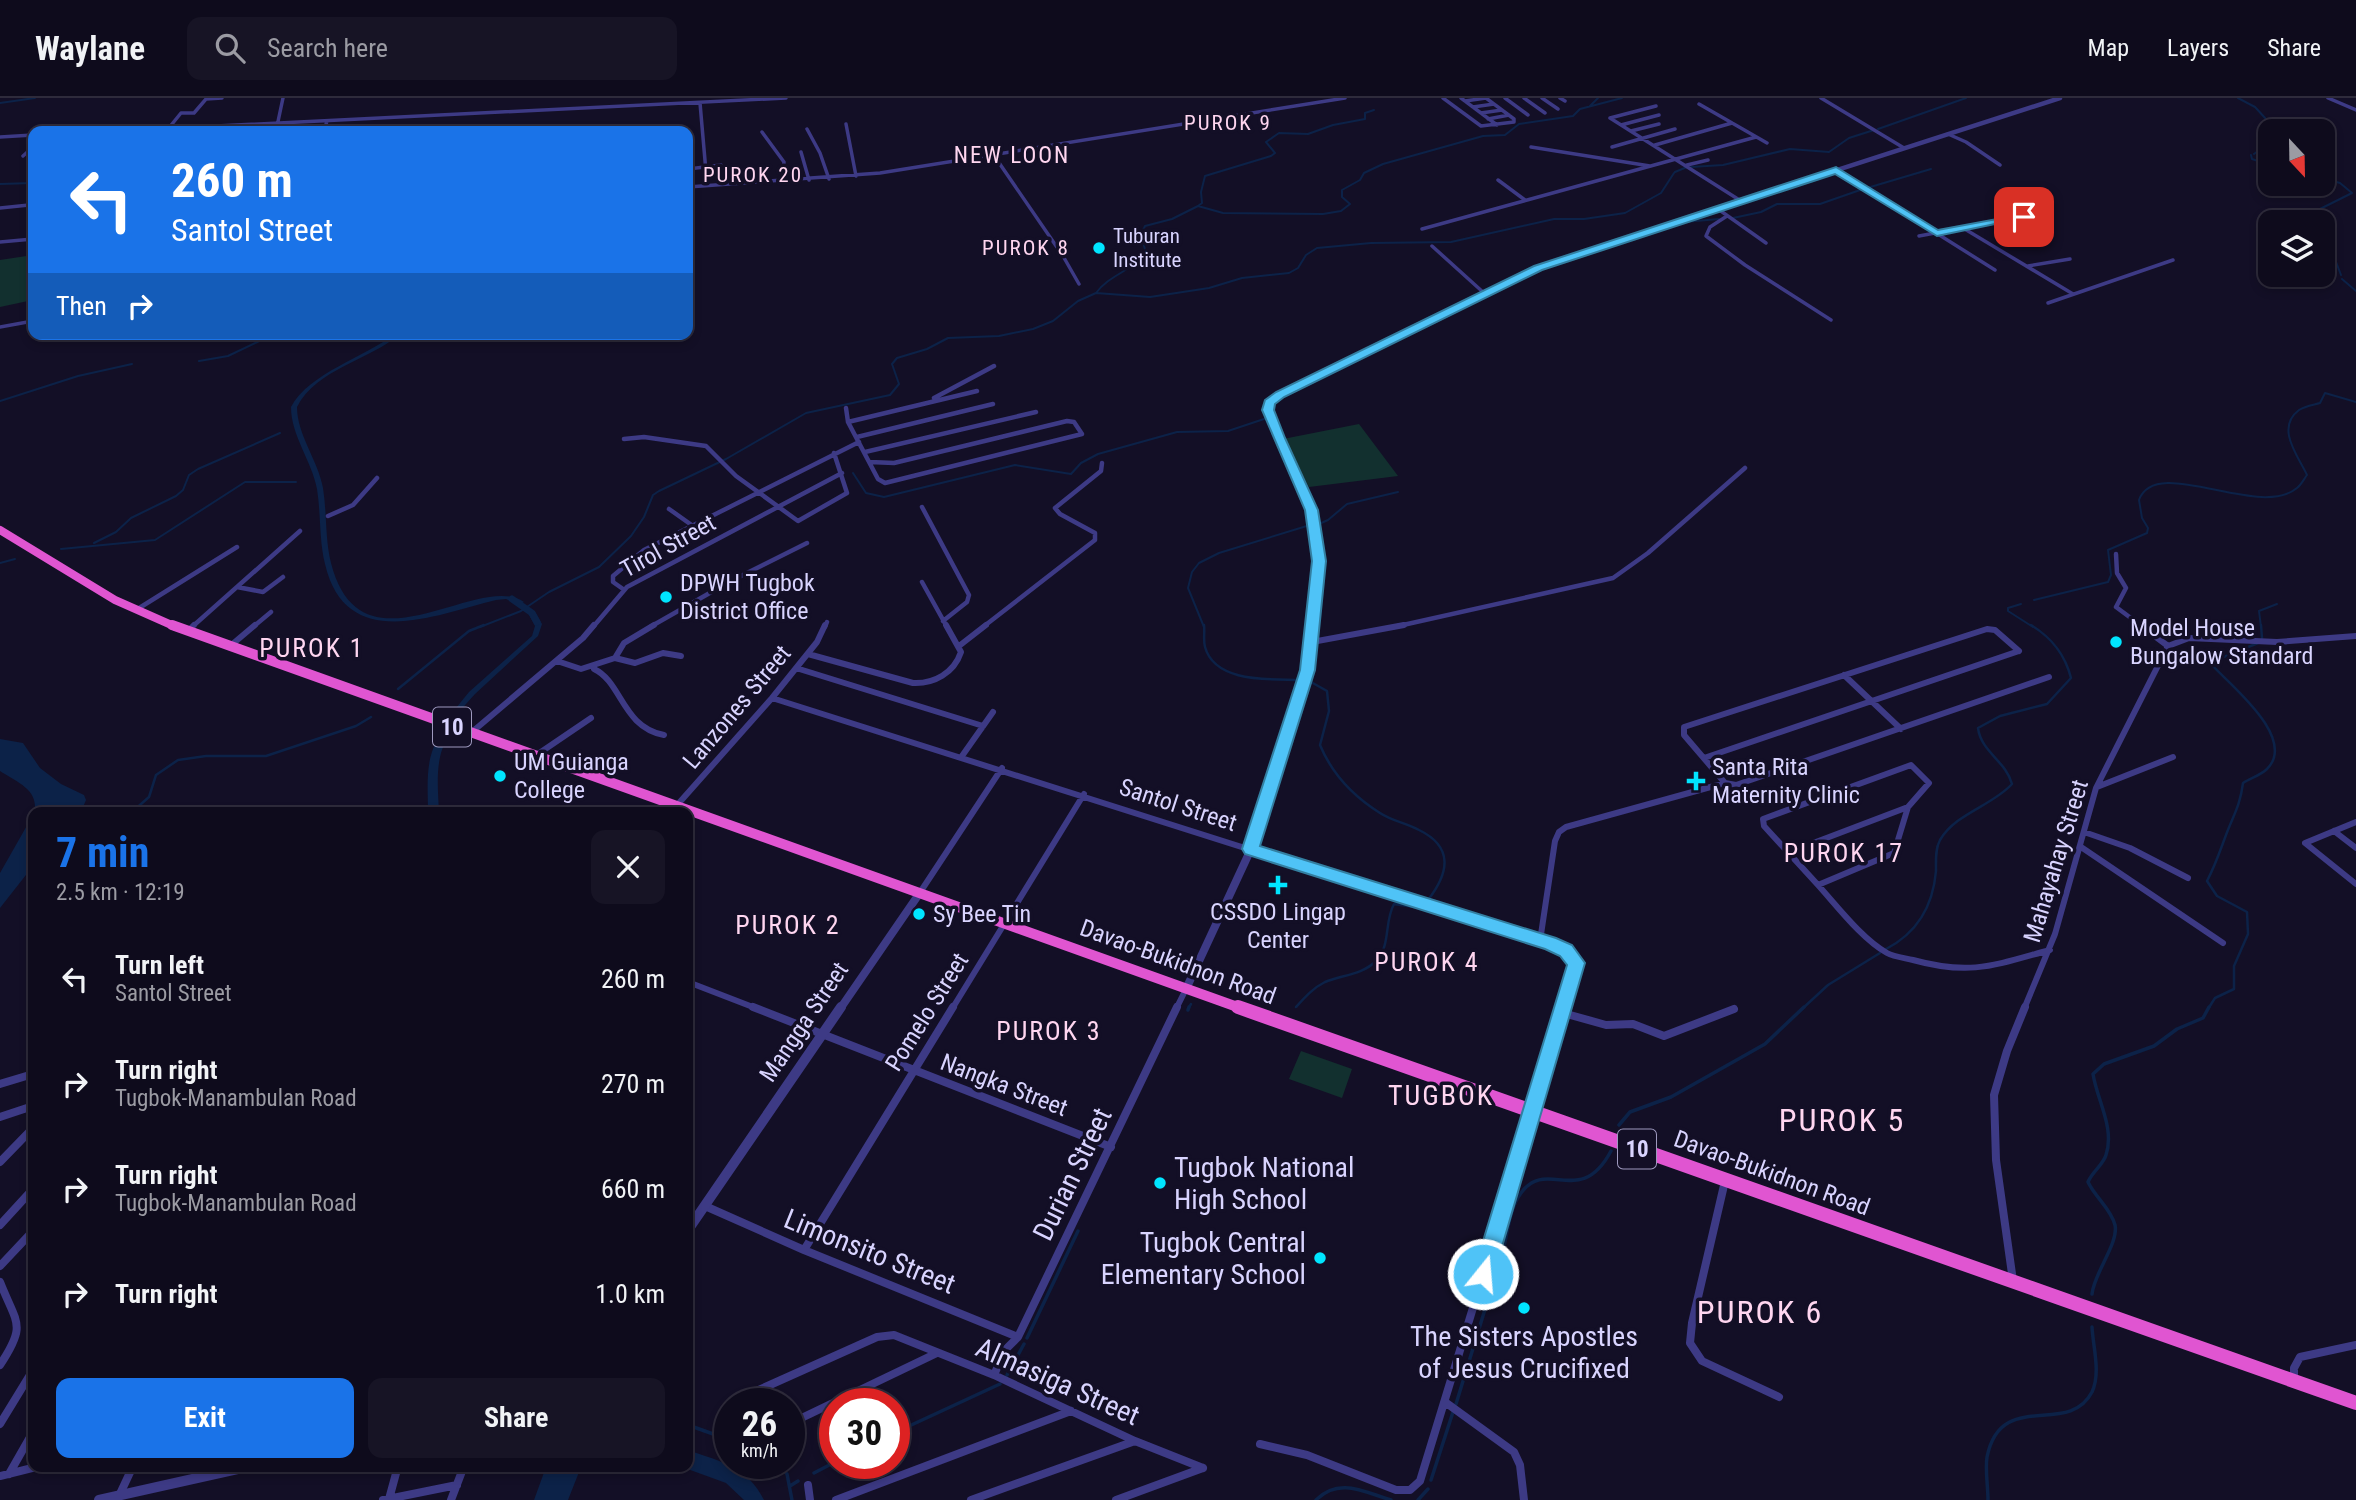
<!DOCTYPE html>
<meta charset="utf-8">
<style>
:root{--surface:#0e0b1c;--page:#171425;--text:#f1f3f6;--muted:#9b9ba3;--line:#2e2b3b;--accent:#1a73e8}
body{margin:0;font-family:"Roboto Condensed",sans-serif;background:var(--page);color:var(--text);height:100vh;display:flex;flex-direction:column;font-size:26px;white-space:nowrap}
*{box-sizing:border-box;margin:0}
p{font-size:23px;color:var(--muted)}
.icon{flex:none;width:38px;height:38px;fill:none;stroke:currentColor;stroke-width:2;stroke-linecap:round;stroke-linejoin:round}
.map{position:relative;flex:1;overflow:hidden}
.details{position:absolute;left:28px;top:709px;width:665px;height:665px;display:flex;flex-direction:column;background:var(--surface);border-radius:14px;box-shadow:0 4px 10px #0003,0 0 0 2px var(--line)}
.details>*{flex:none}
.guide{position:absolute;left:28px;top:28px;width:665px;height:214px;border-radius:14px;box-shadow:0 4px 10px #0003,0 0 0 2px var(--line);background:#1a73e8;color:#fff;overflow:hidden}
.needle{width:46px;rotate:158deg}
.buttons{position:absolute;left:2258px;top:21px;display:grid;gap:14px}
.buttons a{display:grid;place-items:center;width:77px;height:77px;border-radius:14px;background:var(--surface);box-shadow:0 4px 10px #0003,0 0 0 2px var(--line);font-size:35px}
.speed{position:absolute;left:714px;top:1290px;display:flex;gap:14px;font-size:35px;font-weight:700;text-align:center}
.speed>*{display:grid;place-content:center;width:91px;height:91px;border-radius:50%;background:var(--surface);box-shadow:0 4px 10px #0003,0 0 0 2px var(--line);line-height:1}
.speed small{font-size:18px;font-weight:400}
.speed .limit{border:10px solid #d22;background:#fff;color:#111}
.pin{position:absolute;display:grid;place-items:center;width:60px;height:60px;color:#fff;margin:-30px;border-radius:14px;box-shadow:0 4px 10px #0006}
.me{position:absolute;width:77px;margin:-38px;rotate:17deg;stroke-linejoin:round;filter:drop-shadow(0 0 5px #0008)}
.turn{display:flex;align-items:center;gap:24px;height:147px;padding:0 28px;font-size:32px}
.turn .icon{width:91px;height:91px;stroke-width:2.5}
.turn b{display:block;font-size:49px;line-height:60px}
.then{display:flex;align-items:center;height:66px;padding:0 28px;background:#0003;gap:14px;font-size:26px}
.round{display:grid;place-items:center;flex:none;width:74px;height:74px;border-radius:14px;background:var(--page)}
.head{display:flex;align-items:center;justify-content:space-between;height:119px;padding:0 28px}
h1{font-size:42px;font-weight:700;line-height:52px;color:var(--accent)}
.cta{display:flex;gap:14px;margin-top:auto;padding:14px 28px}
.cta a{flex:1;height:80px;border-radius:14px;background:var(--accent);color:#fff;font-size:28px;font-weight:700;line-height:80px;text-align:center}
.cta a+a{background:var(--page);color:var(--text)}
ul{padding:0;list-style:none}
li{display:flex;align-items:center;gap:21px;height:105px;padding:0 28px}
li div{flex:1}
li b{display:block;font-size:26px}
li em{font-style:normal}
header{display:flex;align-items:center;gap:42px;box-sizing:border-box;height:98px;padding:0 35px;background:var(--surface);border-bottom:2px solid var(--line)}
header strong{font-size:33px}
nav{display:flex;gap:38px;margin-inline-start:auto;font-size:24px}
.search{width:490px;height:63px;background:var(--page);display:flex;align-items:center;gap:18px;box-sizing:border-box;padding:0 24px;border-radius:14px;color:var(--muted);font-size:26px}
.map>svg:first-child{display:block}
.green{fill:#12302f}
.water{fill:#0c2248}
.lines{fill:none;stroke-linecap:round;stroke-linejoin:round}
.stream-far2{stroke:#0c2248;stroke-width:2}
.stream-far1{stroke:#0c2248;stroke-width:2.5}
.stream{stroke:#0c2248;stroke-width:3.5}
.canal{stroke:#0c2248;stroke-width:7}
.minor-far3{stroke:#3d3a85;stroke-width:3.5}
.minor-far2{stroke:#3d3a85;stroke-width:4.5}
.minor-far1{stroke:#3d3a85;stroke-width:6}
.minor{stroke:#3d3a85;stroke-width:8}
.tertiary-far3{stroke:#3d3a85;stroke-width:4.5}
.tertiary-far2{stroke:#3d3a85;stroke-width:6}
.tertiary-far1{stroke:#3d3a85;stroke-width:8}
.tertiary{stroke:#3d3a85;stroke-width:10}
.trunk-far2{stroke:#e055d1;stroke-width:8}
.trunk-far1{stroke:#e055d1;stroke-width:10}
.trunk{stroke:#e055d1;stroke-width:14}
.route{fill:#4fc3f7;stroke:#337fa1;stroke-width:2}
.poi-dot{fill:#00e5ff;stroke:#130f26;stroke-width:2.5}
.labels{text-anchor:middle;stroke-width:7;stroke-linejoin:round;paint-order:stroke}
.far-neighbourhood-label{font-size:21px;letter-spacing:2px;fill:#ffd6f0;stroke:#130f26}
.far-poi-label{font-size:21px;fill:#d9d4ff;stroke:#130f26;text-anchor:start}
.far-quarter-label{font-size:23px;letter-spacing:2px;fill:#ffd6f0;stroke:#130f26}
.shield{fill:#130f26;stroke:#9e99be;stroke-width:2}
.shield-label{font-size:23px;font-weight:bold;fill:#d9d4ff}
.street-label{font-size:24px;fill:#d9d4ff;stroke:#130f26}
.poi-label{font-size:24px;fill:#d9d4ff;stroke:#130f26;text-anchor:start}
.neighbourhood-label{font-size:26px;letter-spacing:2px;fill:#ffd6f0;stroke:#130f26}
.quarter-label{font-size:28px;letter-spacing:2px;fill:#ffd6f0;stroke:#130f26}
.near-poi-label{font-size:28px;fill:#d9d4ff;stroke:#130f26;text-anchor:start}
.near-street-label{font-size:28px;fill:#d9d4ff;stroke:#130f26}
.near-neighbourhood-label{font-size:32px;letter-spacing:2px;fill:#ffd6f0;stroke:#130f26}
</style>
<header>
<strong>Waylane</strong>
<div class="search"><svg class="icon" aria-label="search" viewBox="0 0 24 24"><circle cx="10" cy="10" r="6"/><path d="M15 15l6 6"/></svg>Search here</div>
<nav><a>Map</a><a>Layers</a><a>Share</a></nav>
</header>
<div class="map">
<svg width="2356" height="1402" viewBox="0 0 2356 1402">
<rect width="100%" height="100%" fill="#130f26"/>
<path class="green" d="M33 157V183L28 203 0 209V162Z
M1359 326 1398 378 1309 389 1283 341Z
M1301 953 1352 971 1342 1000 1289 981Z"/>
<path class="water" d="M395 236H400C370 262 316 271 297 309 297 337 318 362 323 390 327 415 325 441 331 465 361 582 478 472 524 504L519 507 506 501 496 502C435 517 346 556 325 466 319 442 321 416 317 391 312 363 291 338 291 309 309 275 365 259 395 236Z
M535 514 542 526 538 538 475 596 457 616 452 615 469 594 532 538 535 528 529 517Z
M442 636 449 638C434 659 438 690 439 714H428C428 688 424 657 442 636Z
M0 641 23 645 40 670 61 686 84 697 86 702 81 714H34C40 692 15 683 0 673Z
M33 717V768L0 810V775Z
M688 1352C721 1364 747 1368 764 1402H744L726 1385 682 1369 688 1368Z
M546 1369H581L568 1402H534Z"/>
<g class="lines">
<path class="stream-far2" d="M2238 0 2255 9 2277 33
M0 5 35 0
M1590 8 1598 0
M1878 31 1966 0
M2254 56 2270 44
M2251 57 2252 61 2270 67
M1691 69 1723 67 1790 51 1829 54 1849 40 1874 32
M1675 74 1687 69
M0 86 33 85
M1867 90 1931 71
M1198 108 1202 105 1201 94 1205 78 1271 58 1275 55 1266 44 1279 35 1308 36 1333 27 1365 21V15L1374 12
M1733 120 1761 114 1777 106H1820L1863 91
M1684 124 1719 121
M2312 124 2310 117 2314 114 2352 95 2340 85 2322 80
M2322 136 2328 143 2341 177
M2342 181 2356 193
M1096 195C1109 177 1132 173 1146 155L1141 137 1145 128 1172 121 1198 108 1223 115 1323 116 1341 113 1350 106 1342 99V92L1360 82 1364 75 1383 66 1483 38 1505 37 1519 26 1573 18 1580 11 1622 0
M29 199 33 198
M199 263 228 258 274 236
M0 303 78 278 132 266
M853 375 866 395 884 399 1015 367 1071 376 1081 365 1098 356 1177 334 1228 333 1267 320
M1319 426 1328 422 1347 406 1398 394
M94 445 116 434 131 420 176 398 183 392 189 377 198 371 280 335
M61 451 155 442 245 384H296
M0 465 15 461
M2034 502 2108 484 2111 477 2108 452 2147 435 2148 430 2142 420 2139 402C2156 356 2259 422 2297 390 2301 387 2304 381 2307 377 2298 358 2275 330 2299 312 2305 308 2313 307 2320 305L2325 295 2356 304
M2021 506 2008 510V513L2033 529
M480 529 521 513 549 494 599 469 631 438 644 419 653 397 659 393 726 361 806 315 890 297 899 286 892 266 897 260 927 251 948 240 999 238 1033 231 1053 223 1078 203 1096 195 1150 199 1209 190 1242 180 1289 175 1298 170 1306 157 1317 150 1371 145 1451 144 1554 121H1584L1625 115 1661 95 1674 75
M1204 529 1188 490 1192 474 1199 465 1219 455 1310 427
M2261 529 2259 513 2277 506"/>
<path class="stream-far1" d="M1204 527C1205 534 1203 542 1205 549 1215 585 1270 581 1298 582
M2261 527 2262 540
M1311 584 1327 593 1329 613 1320 647C1332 676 1353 698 1380 715 1392 723 1406 725 1419 732 1454 749 1449 775 1428 802
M398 591 469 533 484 527
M132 714 149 699 156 677 178 662 206 658H266L356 628 371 619
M1886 851C1917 835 1933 808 1936 773 1936 763 1935 751 1940 742 1956 715 1992 708 2012 686 2006 663 1981 654 1978 630L2000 618 2047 606 2071 580C2065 556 2052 540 2031 527
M1296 909C1305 899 1313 890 1325 884 1342 877 1362 877 1376 863 1391 848 1384 824 1394 806L1421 810
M1188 911 1191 906
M1802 911 1828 887 1880 855
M2208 911 2215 900 2234 891V868L2248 836 2247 814 2217 798 2207 783C2215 768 2220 753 2226 737 2234 716 2240 708 2243 685 2251 680 2261 677 2267 671 2298 640 2229 586 2212 567L2214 563 2258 545"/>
<path class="stream" d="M1188 912 1189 909
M1619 1027 1630 1014 1671 999 1765 946 1804 909
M1503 1152C1508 1134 1509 1111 1521 1095 1547 1059 1580 1111 1611 1053
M2092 1196C2094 1175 2119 1145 2115 1127 2111 1111 2095 1099 2088 1084 2092 1074 2103 1067 2106 1057 2115 1030 2097 1002 2093 976L2104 966 2154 948 2177 931 2203 920 2209 909
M1027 1240 1078 1133
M1007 1277 1024 1246
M1456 1306 1501 1159
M688 1327 730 1342
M894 1335 1000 1286
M778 1365 787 1376 792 1402
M814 1375 835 1364
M1431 1382 1453 1314
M790 1388 798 1383
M1316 1402C1339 1379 1364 1394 1391 1402
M1418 1402 1428 1391
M1988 1402C1988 1388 1985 1372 1987 1359 2001 1290 2068 1340 2092 1294 2101 1275 2093 1249 2092 1229"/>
<path class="canal" d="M512 501 532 515 537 524"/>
<path class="minor-far3" d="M1443 0 1481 28 1514 24V21L1486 0
M1461 0 1497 27
M1505 0 1528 17
M1524 0 1545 15
M1542 0 1558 11
M1560 0 1565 3
M1821 0 1904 50
M2328 0 2356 12
M1465 3 1486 0
M700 5 706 74
M1699 6 1767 45
M1473 9 1494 6
M1481 15 1502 12
M1610 20 1741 103
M1610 20 1656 8
M1488 21 1509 17
M846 26 856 78
M1621 27 1659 17
M168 31 181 15H194L206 1 222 0
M807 31 820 55 829 81
M116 33 786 0
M276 33 283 0
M324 33 327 23
M1631 33 1659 26
M762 34 784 64 782 83
M1948 36 1966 44 2000 67
M0 39 33 37
M1655 47 1732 25
M1531 49 1650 68
M1612 49 1675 31
M801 54 809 82
M993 56 1063 158 1079 186
M23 58 33 49
M1687 67 1708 62
M688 71 721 67
M1836 72 1995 172
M1498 82 1525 102
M688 89 880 75 1345 0
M0 110 29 107
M1718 111 1766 145
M1727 118 1710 129 1706 138 1745 167 1831 222
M1963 130 2073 196
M1422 131 1756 39
M1919 138 2042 115
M0 144 33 141
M1432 148 1484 195
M2028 168 2070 161
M2048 205 2173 162
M0 229 33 223"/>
<path class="minor-far2" d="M934 300 994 268
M846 310 848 324 878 381 885 385 1082 336 1074 324 1067 323 894 365 870 364
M848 324 977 293
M857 339 993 306
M624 341 644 339 706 348 736 378 798 423 847 395 834 355
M865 354 1036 314
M922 409 969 497 967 504 943 523
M669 411 693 428
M328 418 353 407 377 380
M2116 456 2117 475 2126 490 2116 509 2143 529
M922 484 947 529
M237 489 263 494 283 479
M623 491 613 484V478L644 452 859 344
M136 512 237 449
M192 529 300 433
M253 529 271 514
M593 529 627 489 842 375
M650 529 729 484 807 445
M825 529 827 524
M983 529 1095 442V435L1060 416 1055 410 1101 373 1102 365
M1394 529 1613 480 1648 455 1745 370"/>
<path class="minor-far1" d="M2140 527 2168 548
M189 532 194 527
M1312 544 1404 527
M959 548 986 527
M229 549 255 527
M808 556 913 585C934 586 954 575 961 554L946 527
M615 560 624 545 654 527
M557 563 581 571 615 560 635 565 663 555 681 558
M796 570 983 628
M594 571C622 584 622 629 664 637
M1844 577 1901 631
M772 600 1566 852 1575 860 1576 871 1564 911
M472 634 583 540 594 527
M535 658 591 620
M962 658 993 614
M1704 660 2019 553
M1911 667 1929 685 1908 709 1894 755 1818 787 1764 728 1763 721Z
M1725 685 1684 637V629L1987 531 1995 532 2019 553
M2097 689 2173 659
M671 714 772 600 817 544 825 527
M2356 724 2305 745 2356 786
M2334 733 2356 750
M2084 734 2130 750 2188 780
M2081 749 2223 845
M1787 755 1908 709
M1818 787C1837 808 1862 841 1887 855 1894 859 1905 860 1913 862 1971 878 1995 867 2050 852
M919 796 1002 670
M1540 843 1555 743 1559 734 1566 729 1725 685 1736 687 2049 579
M688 884 758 911
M952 911 1084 696
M1176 911 1186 891
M2024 911 2055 836 2096 690 2168 548 2189 540 2277 544 2356 538"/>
<path class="minor" d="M753 909 1111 1049
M1563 915 1606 927 1633 926 1664 938 1734 911
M0 986 33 976
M0 1019 33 1008
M0 1064 33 1030
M1725 1083 1692 1225 1690 1245 1702 1263 1779 1299
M705 1108 804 1152 1018 1239
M0 1127 33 1091
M804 1152 953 909
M0 1168 33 1133
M2013 1183 1996 1062 1994 997 2007 953 2025 909
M0 1184C17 1227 27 1226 0 1267
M994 1277 1005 1252 1018 1239 1177 909
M2294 1281V1270L2300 1259 2356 1247
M743 1299 877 1239 894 1237 994 1277 1135 1343 1203 1370
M1445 1304 1514 1354 1520 1367 1524 1402
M0 1326 33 1272
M789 1326 937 1255
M1260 1346 1307 1357 1396 1392H1410L1420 1383 1565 909
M9 1376 33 1334
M0 1378 40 1368
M808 1387 810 1402
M119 1398 133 1368
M389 1401 398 1368
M383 1402 457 1387
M451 1402 464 1368
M836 1402 1071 1313
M971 1402 1135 1343
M1116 1402 1203 1370"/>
<path class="tertiary-far3" d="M1413 232 1553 164 2060 0"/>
<path class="tertiary-far2" d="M1315 529C1319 497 1323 464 1317 432 1309 390 1284 351 1268 312L1269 304 1280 296 1416 230"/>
<path class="tertiary-far1" d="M1186 891 1251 751 1308 572 1315 527
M840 911 919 796"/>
<path class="tertiary" d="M688 1132 841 909
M99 1402 251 1368"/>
<path class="trunk-far2" d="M0 432 115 502 176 529"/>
<path class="trunk-far1" d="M172 527 1243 911"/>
<path class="trunk" d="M1238 909 2356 1305"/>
</g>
<path class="route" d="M1836 69 1938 132 2024 116 2029 119 1937 138 1835 76 1542 172 1284 299 1275 306 1274 312 1285 340 1318 412 1326 463 1315 572 1260 748 1556 840 1572 847 1585 865 1494 1176 1491 1183 1483 1186 1476 1183 1473 1176 1567 867 1560 858 1545 851 1245 756 1242 751 1300 572 1312 463 1305 412 1262 312 1265 302 1276 294 1534 168Z"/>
<g class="poi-dot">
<circle cx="1099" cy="150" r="7"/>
<circle cx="666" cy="499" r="7"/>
<circle cx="2116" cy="544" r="7"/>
<circle cx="500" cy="678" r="7"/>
<path d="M1692.5 672.5h7v7h7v7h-7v7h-7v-7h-7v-7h7z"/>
<path d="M1274.5 776.5h7v7h7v7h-7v7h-7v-7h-7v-7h7z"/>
<circle cx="919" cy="816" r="7"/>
<circle cx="1160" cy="1085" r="7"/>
<circle cx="1320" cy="1160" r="7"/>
<circle cx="1524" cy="1210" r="7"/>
</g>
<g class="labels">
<g class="far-neighbourhood-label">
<text x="1228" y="32">PUROK 9</text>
<text x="753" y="84">PUROK 20</text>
<text x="1026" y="157">PUROK 8</text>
</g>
<g class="far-poi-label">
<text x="1113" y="145">Tuburan<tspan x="1113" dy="24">Institute</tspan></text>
</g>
<g class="far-quarter-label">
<text x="1012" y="65">NEW LOON</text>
</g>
<g class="shield">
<rect x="433" y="609.5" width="38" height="39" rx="5"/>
<rect x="1618" y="1031.5" width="38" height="39" rx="5"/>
</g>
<g class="shield-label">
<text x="452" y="637">10</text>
<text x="1637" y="1059">10</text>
</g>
<g class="street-label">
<text transform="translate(668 448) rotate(-29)" y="8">Tirol Street</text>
<text transform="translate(737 609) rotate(-50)" y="8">Lanzones Street</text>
<text transform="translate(1178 707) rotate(18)" y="8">Santol Street</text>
<text transform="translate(2056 763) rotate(-73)" y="8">Mahayahay Street</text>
<text transform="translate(1178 864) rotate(20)" y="8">Davao-Bukidnon Road</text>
<text transform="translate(927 914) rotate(-58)" y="8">Pomelo Street</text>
<text transform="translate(804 924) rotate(-56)" y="8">Mangga Street</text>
<text transform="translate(1004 987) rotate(21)" y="8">Nangka Street</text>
<text transform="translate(1772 1075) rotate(20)" y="8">Davao-Bukidnon Road</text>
</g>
<g class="poi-label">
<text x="680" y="493">DPWH Tugbok<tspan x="680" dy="28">District Office</tspan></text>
<text x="2130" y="538">Model House<tspan x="2130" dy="28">Bungalow Standard</tspan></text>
<text x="514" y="672">UM Guianga<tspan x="514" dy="28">College</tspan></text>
<text x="1712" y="677">Santa Rita<tspan x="1712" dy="28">Maternity Clinic</tspan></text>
<text x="1278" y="822" text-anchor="middle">CSSDO Lingap<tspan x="1278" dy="28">Center</tspan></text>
<text x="933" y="824">Sy Bee Tin</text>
</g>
<g class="neighbourhood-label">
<text x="312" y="559">PUROK 1</text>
<text x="1844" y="764">PUROK 17</text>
<text x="788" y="836">PUROK 2</text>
<text x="1427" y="873">PUROK 4</text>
<text x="1049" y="942">PUROK 3</text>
</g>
<g class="quarter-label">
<text x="1441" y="1007">TUGBOK</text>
</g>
<g class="near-poi-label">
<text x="1174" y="1079">Tugbok National<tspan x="1174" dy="32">High School</tspan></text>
<text x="1306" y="1154" text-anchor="end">Tugbok Central<tspan x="1306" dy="32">Elementary School</tspan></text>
<text x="1524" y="1248" text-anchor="middle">The Sisters Apostles<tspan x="1524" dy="32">of Jesus Crucifixed</tspan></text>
</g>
<g class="near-street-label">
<text transform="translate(1072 1076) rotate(-64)" y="10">Durian Street</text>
<text transform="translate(870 1153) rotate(22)" y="10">Limonsito Street</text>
<text transform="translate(1058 1283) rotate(24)" y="10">Almasiga Street</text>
</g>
<g class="near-neighbourhood-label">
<text x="1842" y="1033">PUROK 5</text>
<text x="1760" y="1225">PUROK 6</text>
</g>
</g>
</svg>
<div class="buttons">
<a><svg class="needle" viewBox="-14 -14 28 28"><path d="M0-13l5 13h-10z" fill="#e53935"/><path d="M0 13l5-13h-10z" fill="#9b9ba3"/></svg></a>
<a><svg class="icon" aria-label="layers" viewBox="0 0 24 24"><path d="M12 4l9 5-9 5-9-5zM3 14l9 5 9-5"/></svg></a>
</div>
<div class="speed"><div>26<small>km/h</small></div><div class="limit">30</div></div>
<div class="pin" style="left:2024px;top:119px;background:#d93025"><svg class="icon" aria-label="arrive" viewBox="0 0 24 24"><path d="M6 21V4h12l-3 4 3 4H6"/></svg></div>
<svg class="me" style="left:1483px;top:1176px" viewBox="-20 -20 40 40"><circle r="17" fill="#4fc3f7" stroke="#fff" stroke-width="3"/><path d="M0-11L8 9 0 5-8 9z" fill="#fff"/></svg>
<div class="guide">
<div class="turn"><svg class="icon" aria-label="left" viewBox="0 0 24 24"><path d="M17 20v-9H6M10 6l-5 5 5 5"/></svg><div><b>260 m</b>Santol Street</div></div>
<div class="then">Then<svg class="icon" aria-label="right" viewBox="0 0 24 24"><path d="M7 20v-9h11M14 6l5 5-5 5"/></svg></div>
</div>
<section class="details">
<div class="head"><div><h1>7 min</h1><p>2.5 km · 12:19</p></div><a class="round"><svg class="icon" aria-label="close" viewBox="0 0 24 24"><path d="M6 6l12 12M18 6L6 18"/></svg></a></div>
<ul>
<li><svg class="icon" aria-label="left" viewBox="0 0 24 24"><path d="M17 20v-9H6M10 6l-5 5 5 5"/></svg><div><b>Turn left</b><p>Santol Street</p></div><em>260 m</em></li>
<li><svg class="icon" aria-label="right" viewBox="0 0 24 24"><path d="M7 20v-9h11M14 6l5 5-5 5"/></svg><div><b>Turn right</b><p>Tugbok-Manambulan Road</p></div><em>270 m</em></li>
<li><svg class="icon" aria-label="right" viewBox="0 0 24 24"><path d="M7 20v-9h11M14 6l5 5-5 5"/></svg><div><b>Turn right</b><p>Tugbok-Manambulan Road</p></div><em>660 m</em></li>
<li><svg class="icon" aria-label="right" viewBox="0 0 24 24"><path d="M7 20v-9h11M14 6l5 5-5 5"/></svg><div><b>Turn right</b></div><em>1.0 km</em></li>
</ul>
<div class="cta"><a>Exit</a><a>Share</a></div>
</section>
</div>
